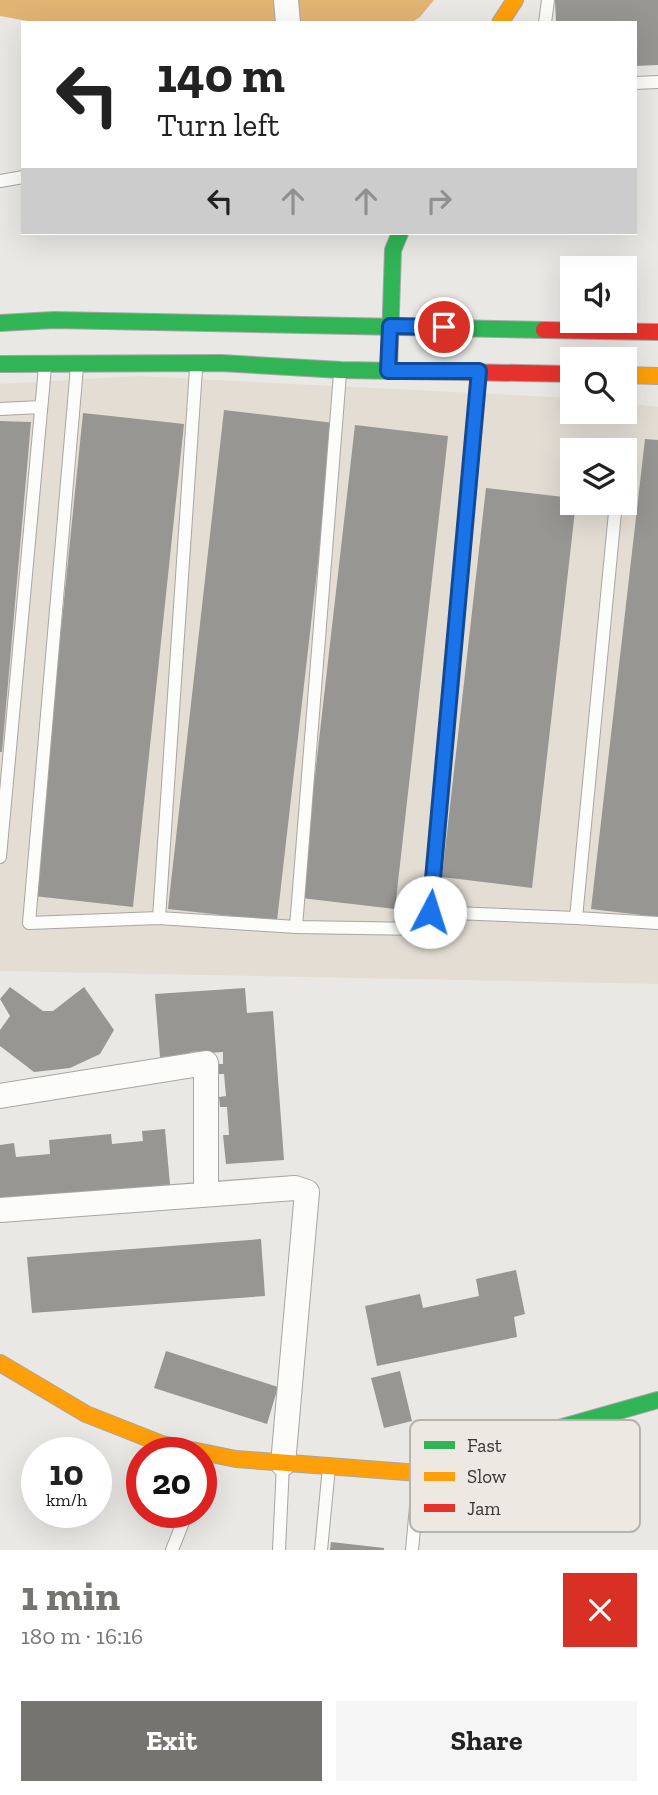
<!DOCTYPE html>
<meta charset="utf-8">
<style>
:root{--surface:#fff;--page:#f6f6f6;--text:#222;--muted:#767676;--accent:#767471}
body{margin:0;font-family:"Zilla Slab",serif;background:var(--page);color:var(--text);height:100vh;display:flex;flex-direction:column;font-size:26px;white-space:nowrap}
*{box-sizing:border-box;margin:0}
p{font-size:23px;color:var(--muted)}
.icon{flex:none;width:38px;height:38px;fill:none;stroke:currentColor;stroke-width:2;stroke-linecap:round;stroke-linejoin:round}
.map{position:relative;height:1550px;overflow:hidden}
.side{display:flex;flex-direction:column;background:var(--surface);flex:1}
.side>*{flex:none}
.hud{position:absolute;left:21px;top:21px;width:616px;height:214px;border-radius:0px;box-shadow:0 7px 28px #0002;background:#fff;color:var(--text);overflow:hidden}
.buttons{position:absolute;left:560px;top:256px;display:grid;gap:14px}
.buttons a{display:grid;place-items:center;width:77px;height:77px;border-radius:0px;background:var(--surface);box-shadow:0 7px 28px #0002;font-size:35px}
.speed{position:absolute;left:21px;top:1437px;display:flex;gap:14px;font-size:35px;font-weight:700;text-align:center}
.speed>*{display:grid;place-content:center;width:91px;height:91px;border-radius:50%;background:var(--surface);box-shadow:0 7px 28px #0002;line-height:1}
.speed small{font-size:18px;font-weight:400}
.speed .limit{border:10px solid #d22;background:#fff;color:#111}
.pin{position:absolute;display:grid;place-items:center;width:60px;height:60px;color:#fff;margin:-30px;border:4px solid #fff;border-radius:50%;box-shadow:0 2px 7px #0007}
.me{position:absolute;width:77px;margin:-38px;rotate:5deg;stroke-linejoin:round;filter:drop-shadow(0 0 5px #0008)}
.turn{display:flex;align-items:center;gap:24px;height:147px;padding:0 21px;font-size:32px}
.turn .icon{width:91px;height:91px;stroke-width:2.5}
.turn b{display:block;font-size:49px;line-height:60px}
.lanes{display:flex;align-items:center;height:66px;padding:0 21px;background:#0003;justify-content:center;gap:35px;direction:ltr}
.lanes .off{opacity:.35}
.round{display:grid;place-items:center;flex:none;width:74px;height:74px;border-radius:0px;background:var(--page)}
.summary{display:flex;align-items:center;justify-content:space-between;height:119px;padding:0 21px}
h1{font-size:42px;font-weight:700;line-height:52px;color:var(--accent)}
.primary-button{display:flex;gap:14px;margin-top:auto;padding:14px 21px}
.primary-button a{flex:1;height:80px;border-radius:0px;background:var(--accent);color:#fff;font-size:28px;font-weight:700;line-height:80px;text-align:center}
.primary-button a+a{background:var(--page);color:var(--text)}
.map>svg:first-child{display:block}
.built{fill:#e3ddd4;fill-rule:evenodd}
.water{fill:#e1b474}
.building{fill:#989693}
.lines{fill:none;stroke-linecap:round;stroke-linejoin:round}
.lane-casing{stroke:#a7a6a4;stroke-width:14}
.street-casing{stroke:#a7a6a4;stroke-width:26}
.fast-casing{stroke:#a7a6a4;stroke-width:18}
.slow-casing{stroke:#a7a6a4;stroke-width:18}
.jam-casing{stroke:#a7a6a4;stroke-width:18}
.lane{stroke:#fcfcfb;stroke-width:12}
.street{stroke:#fcfcfb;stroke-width:24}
.fast{stroke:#30b455;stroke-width:16}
.slow{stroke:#ff9f0a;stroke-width:16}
.jam{stroke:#e5322d;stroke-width:16}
.route-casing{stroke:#114b97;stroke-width:18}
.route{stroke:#1a73e8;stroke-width:12}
.key{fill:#ede8e2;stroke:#b6b2ad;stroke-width:2}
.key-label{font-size:19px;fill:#373532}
</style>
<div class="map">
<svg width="658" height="1550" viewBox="0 0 658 1550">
<rect width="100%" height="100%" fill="#eae8e5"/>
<path class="built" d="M138 376 572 398V411H625V403L658 407V984L0 971V384ZM572 450H625V502H572Z"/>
<path class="water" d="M0 0H434L420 17 411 23H38L0 16Z"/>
<path class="building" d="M555 0H658V65L635 66V23H556Z
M224 410 334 423 277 921 168 909Z
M83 413 184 424 133 907 34 896Z
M0 421 31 422 2 752H0Z
M355 425 448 436 395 909 301 898Z
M645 439 658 440V917L591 909Z
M486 488 572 498V502H576L532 888 442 877Z
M10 987 43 1011H53L84 987 114 1030 100 1054 70 1068 34 1072 0 1046V1030L10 1016 0 999Z
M245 988 247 1013 273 1011 284 1160 226 1164 223 1135H229L227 1107H220L219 1097 226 1096 224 1074H218L217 1064H223V1052L206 1053V1051L190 1052 191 1055 160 1057 155 994Z
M165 1129 170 1185 0 1200V1145L14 1143 16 1157 50 1154 49 1140 111 1134 112 1144 143 1141 142 1131Z
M261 1239 265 1296 32 1313 27 1257Z
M516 1270 525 1314 514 1317 517 1337 377 1366 365 1306 420 1294 423 1308 479 1296 476 1279Z
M166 1351 278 1387 267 1424 154 1388Z
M400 1371 412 1421 384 1428 371 1378Z
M331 1542 384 1548V1550H330Z"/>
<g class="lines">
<defs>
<path id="lane" d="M545 23 548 0
M635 83 658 82
M0 181 23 177
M77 367 29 923 159 918 196 369
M0 409 41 407
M0 857 45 367
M430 912 576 918 616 502
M159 918 296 927 340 374
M576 918 658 923
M296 927 421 929 430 912 478 375
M172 1550 187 1512
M279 1550 283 1464
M321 1550 329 1467
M412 1550 419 1474"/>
<path id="street" d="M286 0 288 23
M0 1096 206 1063V1194
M0 1210 295 1188 307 1192 283 1464"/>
<path id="fast" d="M0 323 54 320 544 330
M0 364 221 363 341 370 459 372
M389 371 393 250 400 233
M460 1460 545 1432 658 1400"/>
<path id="slow" d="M500 23 515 0
M625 375 658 376
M0 1363 86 1414 162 1444 236 1459 419 1473 460 1460"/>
<path id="jam" d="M544 330 658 332
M459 372 572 374"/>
</defs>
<use href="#lane" class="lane-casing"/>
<use href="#street" class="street-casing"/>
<use href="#fast" class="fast-casing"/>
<use href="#slow" class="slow-casing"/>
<use href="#jam" class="jam-casing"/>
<use href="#lane" class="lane"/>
<use href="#street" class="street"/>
<use href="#fast" class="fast"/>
<use href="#slow" class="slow"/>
<use href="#jam" class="jam"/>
</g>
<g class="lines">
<defs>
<path id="route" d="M430 912 479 371H388L390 326 444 327"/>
</defs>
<use href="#route" class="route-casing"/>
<use href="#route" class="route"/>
</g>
<rect x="410" y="1420" width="230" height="112" rx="10" class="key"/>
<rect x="424" y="1441" width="31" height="8" fill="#30b455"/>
<rect x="424" y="1472" width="31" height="9" fill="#ff9f0a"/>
<rect x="424" y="1504" width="31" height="8" fill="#e5322d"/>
<g class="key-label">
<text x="467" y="1452">Fast</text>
<text x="467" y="1483">Slow</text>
<text x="467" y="1515">Jam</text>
</g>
</svg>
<div class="buttons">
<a><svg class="icon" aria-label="sound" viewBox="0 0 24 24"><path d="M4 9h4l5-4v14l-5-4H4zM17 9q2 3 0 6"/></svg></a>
<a><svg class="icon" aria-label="search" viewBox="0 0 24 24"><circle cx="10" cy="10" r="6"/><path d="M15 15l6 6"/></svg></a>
<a><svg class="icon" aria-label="layers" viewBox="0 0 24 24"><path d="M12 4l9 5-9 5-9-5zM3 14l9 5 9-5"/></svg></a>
</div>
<div class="speed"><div>10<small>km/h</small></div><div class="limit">20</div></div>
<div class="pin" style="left:444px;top:327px;background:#d93025"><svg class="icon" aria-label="arrive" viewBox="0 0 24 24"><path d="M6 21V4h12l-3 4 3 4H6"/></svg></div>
<svg class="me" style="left:430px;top:912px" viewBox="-20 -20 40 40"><circle r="19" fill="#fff"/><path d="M0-13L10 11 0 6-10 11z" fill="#1a73e8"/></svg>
<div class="hud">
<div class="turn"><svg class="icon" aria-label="left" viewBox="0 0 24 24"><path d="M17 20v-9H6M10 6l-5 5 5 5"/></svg><div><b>140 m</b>Turn left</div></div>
<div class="lanes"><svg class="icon" aria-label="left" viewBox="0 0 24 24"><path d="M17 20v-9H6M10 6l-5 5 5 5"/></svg><svg class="icon off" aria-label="ahead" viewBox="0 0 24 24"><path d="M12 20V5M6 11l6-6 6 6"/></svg><svg class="icon off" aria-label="ahead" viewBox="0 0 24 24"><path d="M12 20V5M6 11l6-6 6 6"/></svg><svg class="icon off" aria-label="right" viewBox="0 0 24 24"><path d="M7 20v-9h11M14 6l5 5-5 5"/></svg></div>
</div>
</div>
<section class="side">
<div class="summary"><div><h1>1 min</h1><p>180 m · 16:16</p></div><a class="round" style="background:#d93025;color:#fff"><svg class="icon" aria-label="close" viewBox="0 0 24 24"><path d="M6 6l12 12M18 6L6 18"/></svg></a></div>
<div class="primary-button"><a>Exit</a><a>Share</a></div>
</section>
